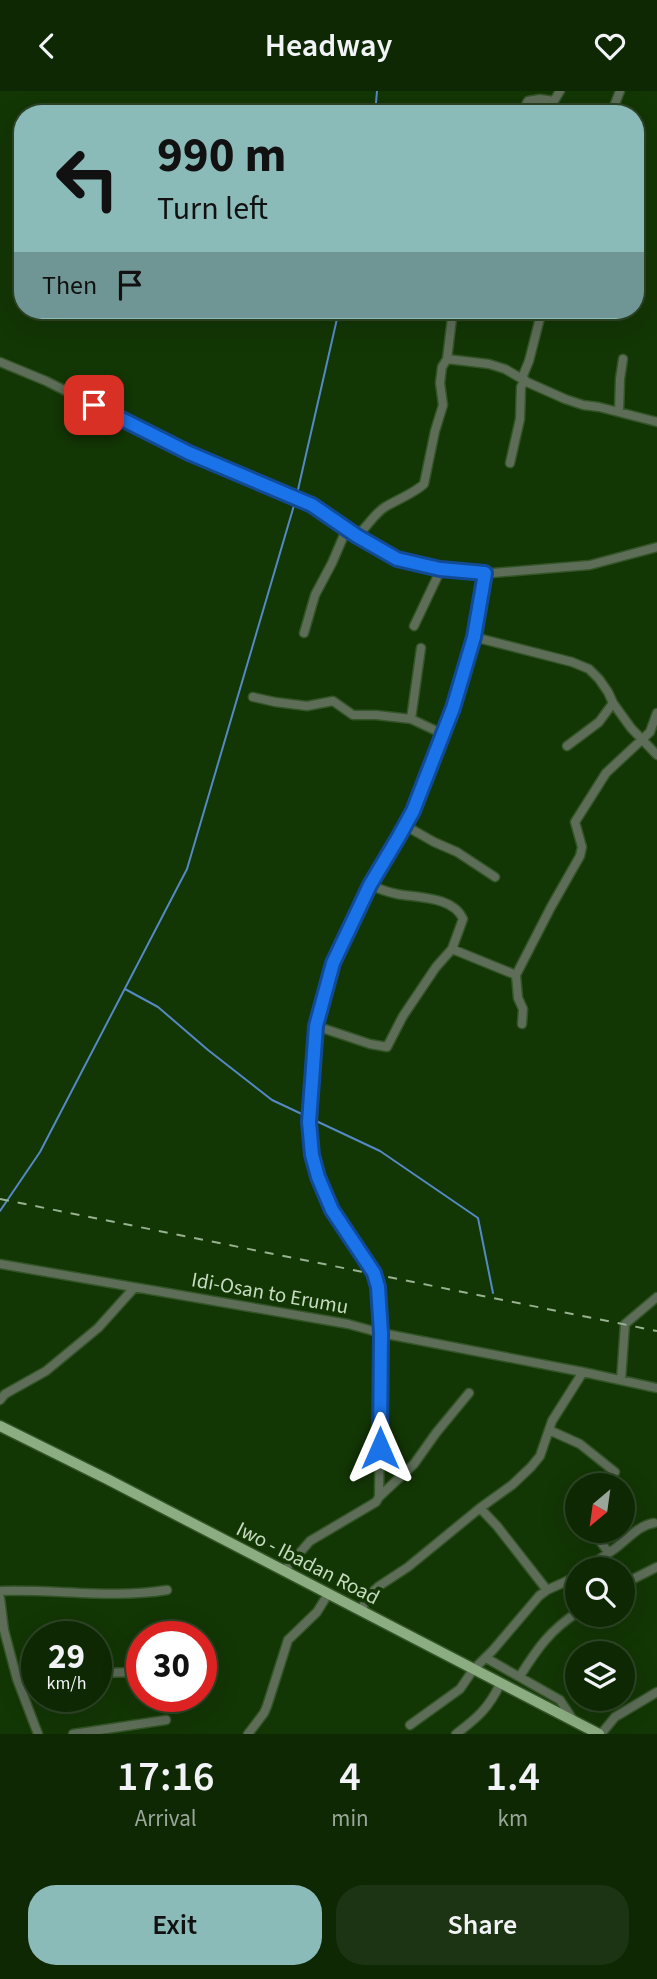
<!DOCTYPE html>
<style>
:root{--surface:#0e2804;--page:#1c3413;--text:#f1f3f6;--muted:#9ba69a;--line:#2e4426;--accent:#8bbbb9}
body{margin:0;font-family:"Source Sans 3",sans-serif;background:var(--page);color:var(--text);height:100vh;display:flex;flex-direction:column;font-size:26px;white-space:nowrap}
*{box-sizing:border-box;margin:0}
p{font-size:23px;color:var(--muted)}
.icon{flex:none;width:38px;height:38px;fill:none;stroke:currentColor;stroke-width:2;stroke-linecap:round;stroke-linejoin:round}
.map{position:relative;height:1643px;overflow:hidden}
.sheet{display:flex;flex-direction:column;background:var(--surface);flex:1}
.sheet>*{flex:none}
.banner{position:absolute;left:14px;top:14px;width:630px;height:214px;border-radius:28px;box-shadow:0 7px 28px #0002,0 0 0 2px var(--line);background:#8bbbb9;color:#111;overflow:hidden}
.needle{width:46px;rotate:209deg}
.fabs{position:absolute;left:565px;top:1382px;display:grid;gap:14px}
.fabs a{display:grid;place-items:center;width:70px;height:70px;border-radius:50%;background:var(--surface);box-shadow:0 7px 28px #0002,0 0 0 2px var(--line);font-size:35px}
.speed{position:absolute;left:21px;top:1530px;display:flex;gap:14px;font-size:35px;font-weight:700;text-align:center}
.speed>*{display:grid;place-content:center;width:91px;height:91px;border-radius:50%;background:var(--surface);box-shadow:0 7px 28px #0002,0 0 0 2px var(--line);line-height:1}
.speed small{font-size:18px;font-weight:400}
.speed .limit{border:10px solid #d22;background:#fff;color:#111}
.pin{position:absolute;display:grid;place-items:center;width:60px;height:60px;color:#fff;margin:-30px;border-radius:14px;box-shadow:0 4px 10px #0006}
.me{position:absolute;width:77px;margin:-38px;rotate:0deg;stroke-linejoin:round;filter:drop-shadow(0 0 5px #0008)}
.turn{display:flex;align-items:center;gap:24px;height:147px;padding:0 28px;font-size:32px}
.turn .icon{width:91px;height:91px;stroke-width:2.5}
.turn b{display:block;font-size:49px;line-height:60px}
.then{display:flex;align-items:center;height:66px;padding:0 28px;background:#0003;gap:14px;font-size:26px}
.eta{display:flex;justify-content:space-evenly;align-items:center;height:119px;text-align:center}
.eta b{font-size:42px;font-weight:600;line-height:49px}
.cta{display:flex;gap:14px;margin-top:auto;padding:14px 28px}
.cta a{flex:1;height:80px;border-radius:28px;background:var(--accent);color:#111;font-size:28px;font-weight:600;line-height:80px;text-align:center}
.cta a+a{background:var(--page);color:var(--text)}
header{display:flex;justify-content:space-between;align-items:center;height:91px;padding:0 28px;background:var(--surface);font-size:32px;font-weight:600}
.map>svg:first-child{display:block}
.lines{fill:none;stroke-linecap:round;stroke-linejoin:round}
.stream{stroke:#5589c5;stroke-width:2}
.minor-casing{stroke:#335427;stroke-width:11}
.major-casing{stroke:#335427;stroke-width:13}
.minor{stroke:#5d6d58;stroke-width:8}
.major{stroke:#8bad81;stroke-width:10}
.rail{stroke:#98b190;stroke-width:2;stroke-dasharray:9 9;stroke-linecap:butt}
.route-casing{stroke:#114b97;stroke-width:18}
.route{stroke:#1a73e8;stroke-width:12}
.labels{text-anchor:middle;stroke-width:7;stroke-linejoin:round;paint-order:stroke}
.street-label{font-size:21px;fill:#c6dbc0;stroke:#133605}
</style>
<header><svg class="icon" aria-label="back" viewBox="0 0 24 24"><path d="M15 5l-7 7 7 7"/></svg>Headway<svg class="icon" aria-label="heart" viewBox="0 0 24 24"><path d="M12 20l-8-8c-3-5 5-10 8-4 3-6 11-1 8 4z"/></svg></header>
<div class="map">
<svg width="657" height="1643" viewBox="0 0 657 1643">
<rect width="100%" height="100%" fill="#133605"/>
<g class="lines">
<path class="stream" d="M375 23 377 0
M297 403 339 219
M125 898 158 916 208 959 272 1009 306 1025
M314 1029 380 1060 478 1127 493 1202
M0 1120 40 1061 187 778 295 411"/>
<defs>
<path id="minor" d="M521 23 528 10 540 8 554 10 560 0
M611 23 620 0
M447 268 453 219
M0 271 46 290 189 362 312 414 357 445 397 468 443 479 493 482 590 474 657 456
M522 287 529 270 542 219
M619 321 620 288 623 268
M510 372 520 328 521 296 525 289
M357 445C367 436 374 423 385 416 398 408 413 403 424 393L435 340 443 314 440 292 442 276 447 268 489 273 505 278 529 292 565 308 583 314 599 316 657 331
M414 535 441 478
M304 542 315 504 332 472 347 437
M474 546 572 571 589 578 599 588 608 601 613 612 631 637 657 664
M253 606 275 611 307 615 333 610 353 624H376L411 628 443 643
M411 628 421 557
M567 655 599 631 613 612
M404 734 434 751 457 761 495 786
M370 794C379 798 387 801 397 803 417 807 453 805 463 828L452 858
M516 884 551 816 580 765 582 756 575 731 606 682 650 641 657 622
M316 935 370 953 387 956 403 925 436 876 452 858 516 884 518 907 523 918 522 933
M0 1173 348 1233 381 1242 583 1281 657 1297
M621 1289 625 1233 657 1206
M0 1309 5 1303 46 1280 98 1237 134 1197
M549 1339 580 1353 615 1381
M379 1406 414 1373 436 1342 469 1302
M480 1417 497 1435 547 1499
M593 1440 608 1461
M585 1479C595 1471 606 1464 617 1456 629 1447 639 1434 654 1432
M284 1480 310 1450 376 1411 379 1406 381 1242 378 1196 374 1182 332 1119 318 1086 312 1064 309 1031 316 935 333 872 370 794 398 747 413 720 453 617 474 546 485 482
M623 1493 657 1476
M0 1500C56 1498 112 1508 167 1499
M0 1507 4 1539 17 1588 38 1643
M361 1520 368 1505 379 1495 408 1476 480 1417 512 1394 531 1376 540 1365 552 1330 583 1281
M486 1567 560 1609 573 1629
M96 1582 142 1581
M201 1584 209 1583
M520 1585C537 1558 550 1539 578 1521
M17 1588 37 1585
M410 1634 460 1598 473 1579 493 1559 539 1505 547 1499 578 1485
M73 1643 166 1629
M248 1643 264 1622 267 1615 288 1549 317 1521 328 1503
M456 1643C477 1627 489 1617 500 1593
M601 1643 615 1626 657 1601"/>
<path id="major" d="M0 1335 107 1388 599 1643"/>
</defs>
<use href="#minor" class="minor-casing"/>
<use href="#major" class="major-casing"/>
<use href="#minor" class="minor"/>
<use href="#major" class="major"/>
<path class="rail" d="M0 1108 657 1240"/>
</g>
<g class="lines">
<defs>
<path id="route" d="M94 314 189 362 312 414 357 445 397 468 440 478 485 482 474 546 453 617 413 720 398 747 370 794 333 872 316 935 309 1031 312 1064 318 1086 332 1119 374 1182 378 1196 381 1242 380 1357"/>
</defs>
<use href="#route" class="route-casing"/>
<use href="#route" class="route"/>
</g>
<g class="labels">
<g class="street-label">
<text transform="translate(270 1202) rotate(10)" y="7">Idi-Osan to Erumu</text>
<text transform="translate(308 1472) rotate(27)" y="7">Iwo - Ibadan Road</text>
</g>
</g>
</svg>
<div class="fabs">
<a><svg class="needle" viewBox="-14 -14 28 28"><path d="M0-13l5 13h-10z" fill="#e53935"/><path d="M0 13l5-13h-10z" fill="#9ba69a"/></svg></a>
<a><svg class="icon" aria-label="search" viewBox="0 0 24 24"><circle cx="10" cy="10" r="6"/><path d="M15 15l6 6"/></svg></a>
<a><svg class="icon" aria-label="layers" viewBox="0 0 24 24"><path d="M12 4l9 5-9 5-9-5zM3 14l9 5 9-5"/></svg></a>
</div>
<div class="speed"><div>29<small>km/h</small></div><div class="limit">30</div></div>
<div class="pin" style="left:94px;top:314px;background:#d93025"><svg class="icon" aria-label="arrive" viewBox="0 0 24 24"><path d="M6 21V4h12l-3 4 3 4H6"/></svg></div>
<svg class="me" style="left:380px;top:1357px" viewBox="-20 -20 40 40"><path d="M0-17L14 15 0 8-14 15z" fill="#1a73e8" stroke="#fff" stroke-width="4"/></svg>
<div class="banner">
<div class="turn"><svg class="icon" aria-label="left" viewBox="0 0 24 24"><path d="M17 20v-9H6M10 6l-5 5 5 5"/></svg><div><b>990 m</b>Turn left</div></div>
<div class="then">Then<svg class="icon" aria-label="arrive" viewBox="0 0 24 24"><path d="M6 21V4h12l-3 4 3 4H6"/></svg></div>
</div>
</div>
<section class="sheet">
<div class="eta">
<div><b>17:16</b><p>Arrival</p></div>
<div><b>4</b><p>min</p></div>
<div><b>1.4</b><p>km</p></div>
</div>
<div class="cta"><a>Exit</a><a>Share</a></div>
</section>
